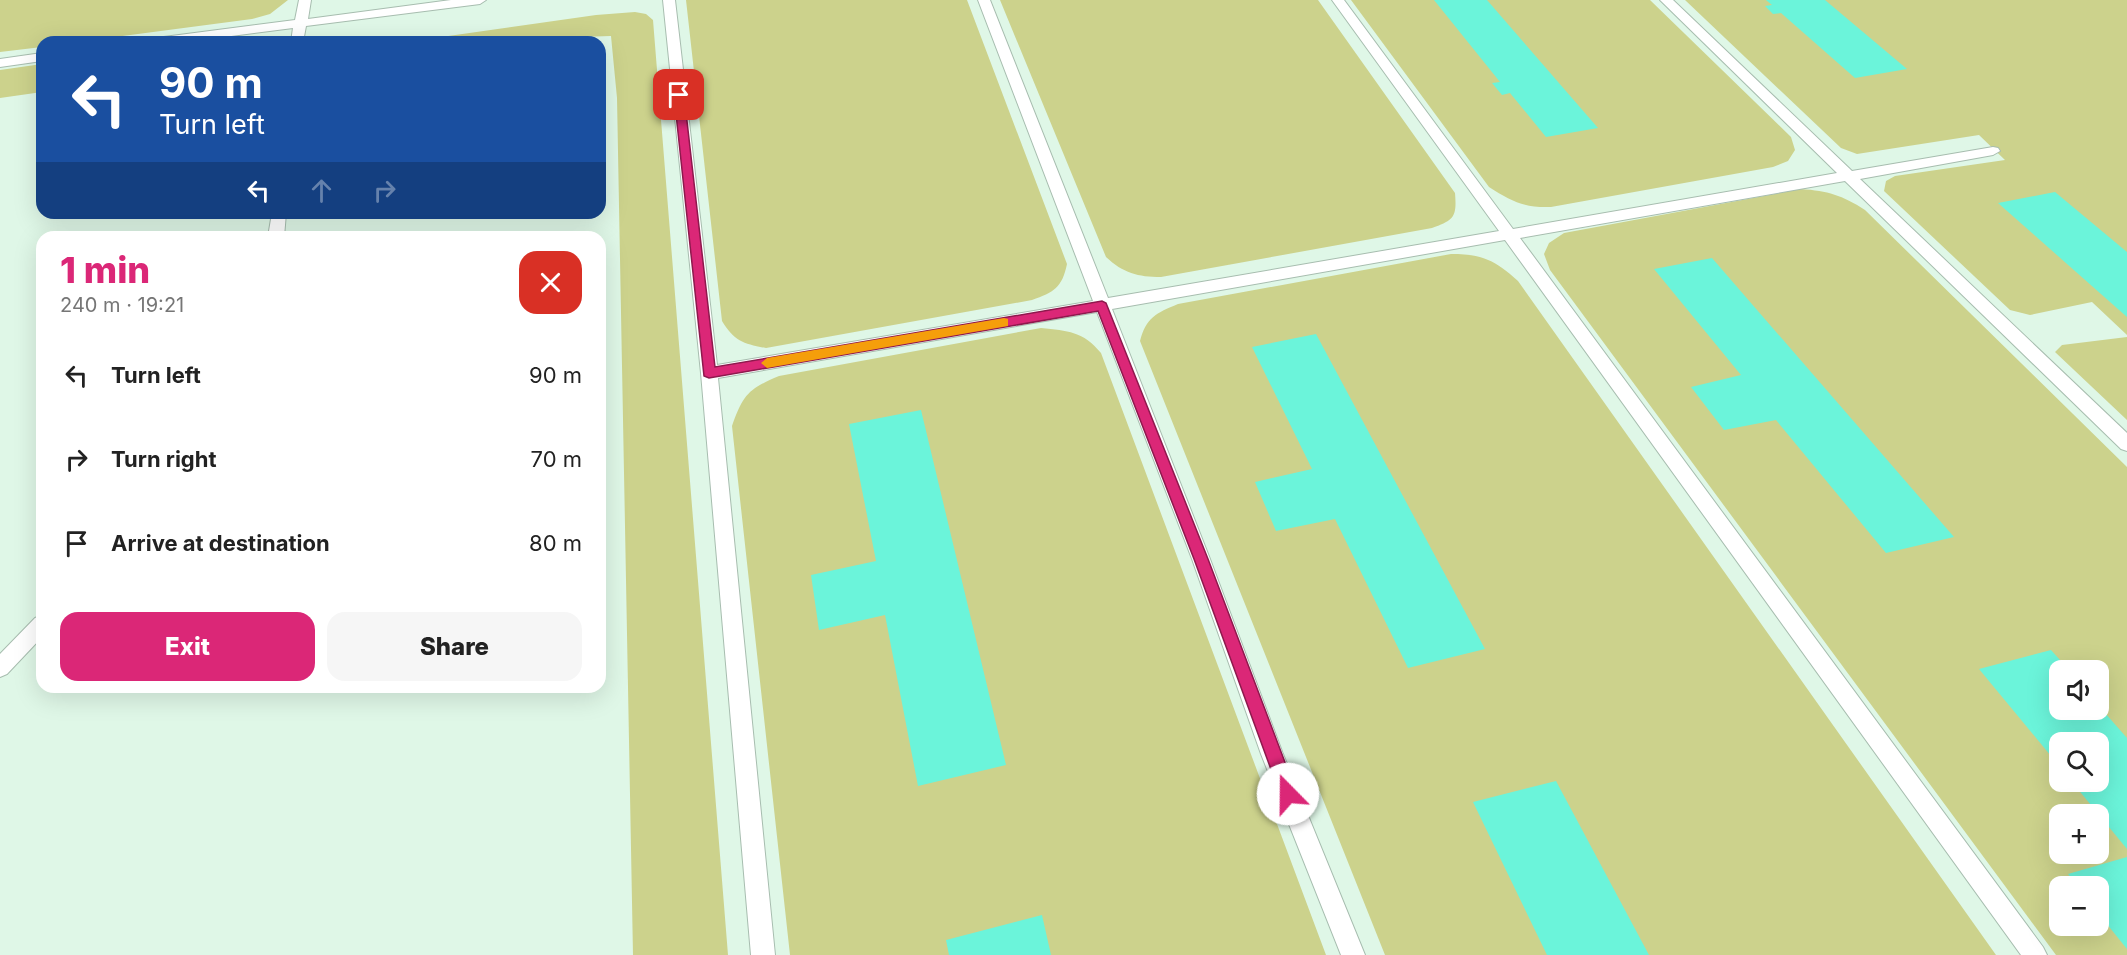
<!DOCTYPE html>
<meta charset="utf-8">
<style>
:root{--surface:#fff;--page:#f6f6f6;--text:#222;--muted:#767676;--accent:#db2777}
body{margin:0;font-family:Inter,sans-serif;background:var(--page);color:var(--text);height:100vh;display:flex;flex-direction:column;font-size:22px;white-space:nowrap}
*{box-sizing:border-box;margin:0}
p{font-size:20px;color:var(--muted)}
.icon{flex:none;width:33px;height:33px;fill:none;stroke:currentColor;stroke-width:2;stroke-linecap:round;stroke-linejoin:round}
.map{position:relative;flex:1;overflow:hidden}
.details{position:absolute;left:36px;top:231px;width:570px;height:462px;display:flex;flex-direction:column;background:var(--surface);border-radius:18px;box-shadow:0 6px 24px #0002}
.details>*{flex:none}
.banner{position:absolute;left:36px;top:36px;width:570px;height:183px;border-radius:18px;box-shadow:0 6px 24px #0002;background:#1a4fa0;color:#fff;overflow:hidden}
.tools{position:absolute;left:2049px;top:660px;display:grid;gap:12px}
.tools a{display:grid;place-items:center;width:60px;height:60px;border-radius:12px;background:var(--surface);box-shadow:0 6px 24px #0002;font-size:30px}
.pin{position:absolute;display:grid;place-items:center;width:51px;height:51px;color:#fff;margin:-26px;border-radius:12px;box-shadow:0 3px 9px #0006}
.me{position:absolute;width:66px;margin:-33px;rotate:338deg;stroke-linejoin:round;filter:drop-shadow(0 0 4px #0008)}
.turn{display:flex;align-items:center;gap:21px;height:126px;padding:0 24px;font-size:27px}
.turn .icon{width:78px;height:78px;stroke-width:2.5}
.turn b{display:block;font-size:42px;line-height:51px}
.lanes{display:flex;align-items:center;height:57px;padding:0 24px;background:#0003;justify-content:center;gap:30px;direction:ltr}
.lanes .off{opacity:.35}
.round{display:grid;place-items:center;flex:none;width:63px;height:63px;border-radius:18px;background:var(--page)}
.head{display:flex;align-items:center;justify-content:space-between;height:102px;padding:0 24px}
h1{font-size:36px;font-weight:800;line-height:45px;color:var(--accent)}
.button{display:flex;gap:12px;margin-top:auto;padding:12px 24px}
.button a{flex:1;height:69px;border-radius:18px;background:var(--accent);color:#fff;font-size:24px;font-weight:800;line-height:69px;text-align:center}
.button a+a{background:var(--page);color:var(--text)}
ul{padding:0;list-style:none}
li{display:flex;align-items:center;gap:18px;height:84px;padding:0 24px}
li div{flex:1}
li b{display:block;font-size:22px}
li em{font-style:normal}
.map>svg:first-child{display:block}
.green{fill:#ccd28c;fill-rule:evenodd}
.building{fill:#6bf4da}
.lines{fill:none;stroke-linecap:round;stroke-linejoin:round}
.lane-casing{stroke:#a7bdaf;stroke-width:2}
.lane{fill:#fff;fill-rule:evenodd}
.route{fill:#db2777;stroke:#8e194d;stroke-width:1.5}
.slow{fill:#f59e0b}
</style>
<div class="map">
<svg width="2127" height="955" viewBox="0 0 2127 955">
<rect width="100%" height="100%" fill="#dff7e7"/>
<path class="green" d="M0 0H288L270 14 252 19 77 42H42V47L0 52Z
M967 0 1067 264C1062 288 1054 292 1032 300L766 348C744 344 734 341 722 321L686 0Z
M1000 0H1318L1455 193C1457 217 1454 220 1432 228L1161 277C1138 277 1123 273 1106 257Z
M1351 0H1650L1791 137 1795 150 1788 161 1773 167 1551 207C1524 208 1511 201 1489 187Z
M1685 0H2127V335L2092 302 2030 315 2010 310 1884 191 1886 181 1895 176 2005 160 1979 135 1857 154 1841 148Z
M635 12 646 14 653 20 728 955H633L617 98 611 36 515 39 488 42H406L596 15Z
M42 64V92L0 98V70Z
M1801 189C1828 191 1842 195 1865 210L2127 467V955H2056L1550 270 1544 254 1549 243 1564 233ZM2060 670H2098V710H2060ZM2060 742H2098V782H2060ZM2060 814H2098V854H2060ZM2060 886H2098V926H2060Z
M1451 254C1482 254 1495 260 1518 281L1996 955H1385L1140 341C1146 318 1156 313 1178 304Z
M1041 328C1068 331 1083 331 1101 353L1326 955H790L732 426C743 395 748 389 779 376Z
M2127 337V420L2055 352 2062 345Z"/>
<path class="building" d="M1434 0H1487L1598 128 1546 137 1510 93 1502 95 1492 83 1500 82Z
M1766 0H1825L1907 69 1855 78 1781 13 1773 14 1765 6 1772 5Z
M2055 192 2127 252V317L1998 203Z
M1712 258 1954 537 1886 553 1776 420 1724 430 1691 387 1741 375 1654 269Z
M1316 334 1485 649 1408 668 1335 519 1276 531 1255 482 1312 469 1252 347Z
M921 410 1006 765 918 786 885 615 819 630 811 575 876 561 849 424Z
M2051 650 2069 670H2060V710H2098V705L2127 738V849L2072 782H2098V742H2060V767L1979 669Z
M1556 781 1649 955H1547L1473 802Z
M2127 857V949L2098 913V886H2078L2068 874Z
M1042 915 1051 955H949L946 940Z"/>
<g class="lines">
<defs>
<path id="lane" d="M299 0H311L308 19 451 0H486L480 4 306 26 303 42H291L293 28 186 42H150L156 38 295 20Z
M663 0H675L717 365 1093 301 978 0H990L1108 298 1499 231 1332 0H1344L1513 229 1837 173 1660 0H1673L1852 171 1993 147 1998 148 2000 151 1993 155 1860 179 2127 433V451L2121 449 1845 181 1520 238 2043 947 2047 955H2021L1505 240 1112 309 1210 559 1283 754 1365 955H1341L1261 754 1192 559 1097 312 718 378 775 955H751L701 373Z
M42 53V61L0 67V59Z
M272 213H286L284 237H268Z
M42 615V637L7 674 0 677V654L35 618Z"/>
</defs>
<use href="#lane" class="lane-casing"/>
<use href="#lane" class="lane"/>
</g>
<path class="route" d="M679 92 684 95 715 367 1102 301 1106 303 1208 559 1297 794 1294 800 1288 802 1283 800 1280 794 1194 559 1098 311 709 378 704 376 674 95Z"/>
<path class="slow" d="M1004 318 1008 319V326L767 368 761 363 767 358Z"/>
</svg>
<div class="tools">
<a><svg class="icon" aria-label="sound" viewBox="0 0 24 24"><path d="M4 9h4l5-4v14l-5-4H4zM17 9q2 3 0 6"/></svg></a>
<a><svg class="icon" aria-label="search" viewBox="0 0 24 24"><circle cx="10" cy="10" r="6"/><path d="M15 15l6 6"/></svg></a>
<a>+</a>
<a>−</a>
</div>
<div class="pin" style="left:679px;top:95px;background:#d93025"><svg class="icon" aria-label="arrive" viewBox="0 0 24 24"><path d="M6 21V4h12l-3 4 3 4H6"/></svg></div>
<svg class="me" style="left:1288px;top:794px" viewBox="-20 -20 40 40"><circle r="19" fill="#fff"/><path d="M0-13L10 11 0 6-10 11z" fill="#db2777"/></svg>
<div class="banner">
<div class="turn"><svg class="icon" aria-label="left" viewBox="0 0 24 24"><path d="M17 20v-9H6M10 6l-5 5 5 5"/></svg><div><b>90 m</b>Turn left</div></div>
<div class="lanes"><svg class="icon" aria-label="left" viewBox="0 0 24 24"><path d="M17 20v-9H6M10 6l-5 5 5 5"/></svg><svg class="icon off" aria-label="ahead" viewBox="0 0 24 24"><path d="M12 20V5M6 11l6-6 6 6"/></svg><svg class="icon off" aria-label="right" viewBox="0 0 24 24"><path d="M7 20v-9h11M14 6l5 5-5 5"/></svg></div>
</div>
<section class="details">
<div class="head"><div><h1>1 min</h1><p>240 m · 19:21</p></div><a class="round" style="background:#d93025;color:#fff"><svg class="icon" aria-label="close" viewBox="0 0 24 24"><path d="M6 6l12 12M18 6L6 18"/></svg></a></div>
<ul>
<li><svg class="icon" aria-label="left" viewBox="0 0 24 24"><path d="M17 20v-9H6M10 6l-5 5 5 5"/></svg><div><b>Turn left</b></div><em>90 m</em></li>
<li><svg class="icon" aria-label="right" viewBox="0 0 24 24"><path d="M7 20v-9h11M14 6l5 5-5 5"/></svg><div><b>Turn right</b></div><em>70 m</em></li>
<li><svg class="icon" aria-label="arrive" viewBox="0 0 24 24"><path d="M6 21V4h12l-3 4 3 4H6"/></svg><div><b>Arrive at destination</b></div><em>80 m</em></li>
</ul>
<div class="button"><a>Exit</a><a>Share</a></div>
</section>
</div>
